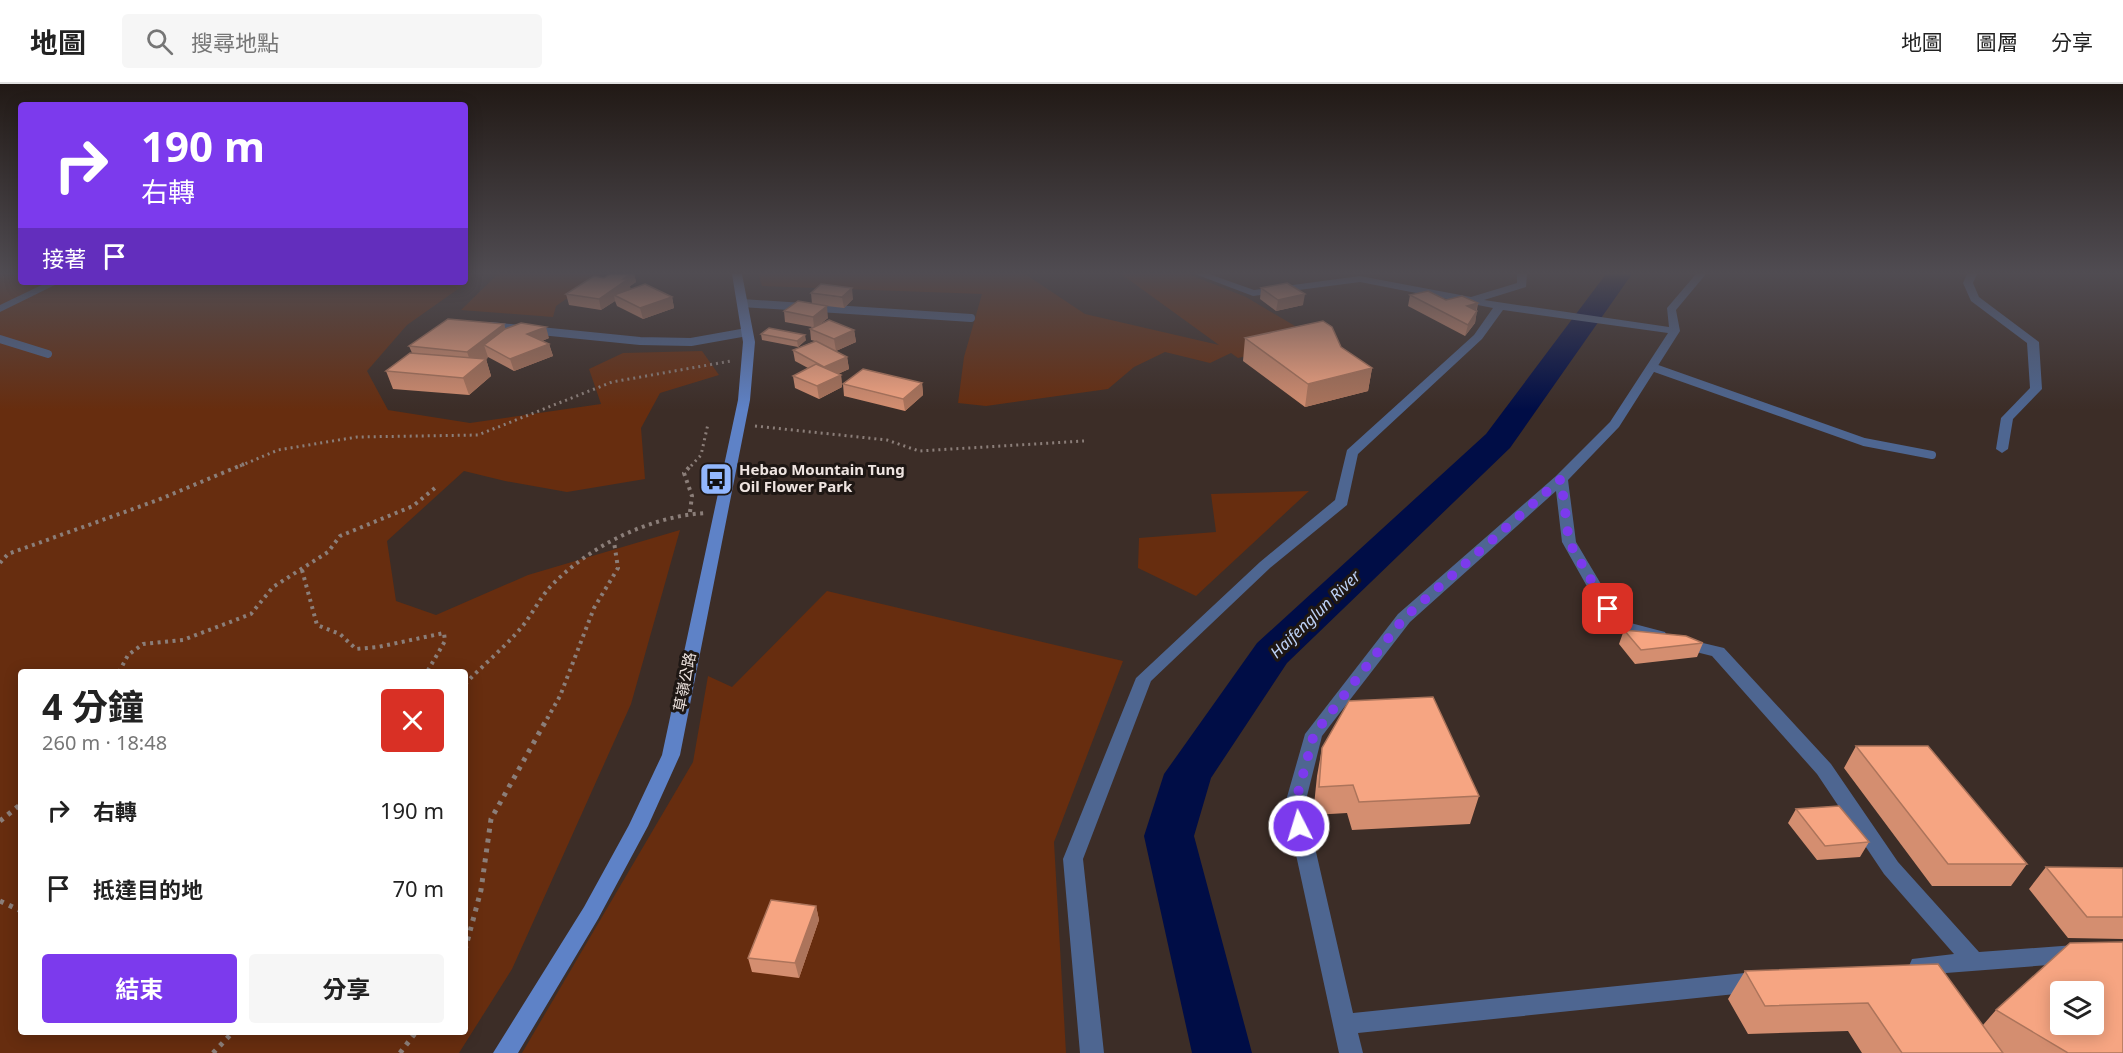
<!DOCTYPE html>
<html lang="zh-TW">
<meta charset="utf-8">
<style>
:root{--surface:#fff;--page:#f6f6f6;--text:#222;--muted:#767676;--line:#e0e0e0;--accent:#7c3aed}
body{margin:0;font-family:"Noto Sans","Noto Sans TC",sans-serif;background:var(--page);color:var(--text);height:100vh;display:flex;flex-direction:column;font-size:22px;white-space:nowrap}
*{box-sizing:border-box;margin:0}
p{font-size:20px;color:var(--muted)}
.icon{flex:none;width:33px;height:33px;fill:none;stroke:currentColor;stroke-width:2;stroke-linecap:round;stroke-linejoin:round}
.map{position:relative;flex:1;overflow:hidden}
.panel{position:absolute;left:18px;top:585px;width:450px;height:366px;display:flex;flex-direction:column;background:var(--surface);border-radius:6px;box-shadow:0 3px 15px #0003}
.panel>*{flex:none}
.hud{position:absolute;left:18px;top:18px;width:450px;height:183px;border-radius:6px;box-shadow:0 3px 15px #0003;background:#7c3aed;color:#fff;overflow:hidden}
.buttons{position:absolute;left:2050px;top:897px;display:grid;gap:12px}
.buttons a{display:grid;place-items:center;width:54px;height:54px;border-radius:6px;background:var(--surface);box-shadow:0 3px 15px #0003;font-size:30px}
.pin{position:absolute;display:grid;place-items:center;width:51px;height:51px;color:#fff;margin:-26px;border-radius:12px;box-shadow:0 3px 9px #0006}
.me{position:absolute;width:66px;margin:-33px;rotate:355deg;stroke-linejoin:round;filter:drop-shadow(0 0 4px #0008)}
.turn{display:flex;align-items:center;gap:21px;height:126px;padding:0 24px;font-size:27px}
.turn .icon{width:78px;height:78px;stroke-width:2.5}
.turn b{display:block;font-size:42px;line-height:51px}
.then{display:flex;align-items:center;height:57px;padding:0 24px;background:#0003;gap:12px;font-size:22px}
.round{display:grid;place-items:center;flex:none;width:63px;height:63px;border-radius:6px;background:var(--page)}
.summary{display:flex;align-items:center;justify-content:space-between;height:102px;padding:0 24px}
h1{font-size:36px;font-weight:700;line-height:45px}
.button{display:flex;gap:12px;margin-top:auto;padding:12px 24px}
.button a{flex:1;height:69px;border-radius:6px;background:var(--accent);color:#fff;font-size:24px;font-weight:700;line-height:69px;text-align:center}
.button a+a{background:var(--page);color:var(--text)}
ul{padding:0;list-style:none}
li{display:flex;align-items:center;gap:18px;height:78px;padding:0 24px}
li div{flex:1}
li b{display:block;font-size:22px}
li em{font-style:normal}
header{display:flex;align-items:center;gap:36px;box-sizing:border-box;height:84px;padding:0 30px;background:var(--surface);border-bottom:2px solid var(--line)}
header strong{font-size:28px}
nav{display:flex;gap:33px;margin-inline-start:auto;font-size:21px}
.search{width:420px;height:54px;background:var(--page);display:flex;align-items:center;gap:15px;box-sizing:border-box;padding:0 21px;border-radius:6px;color:var(--muted);font-size:22px}
.map>svg:first-child{display:block}
.green{fill:#672d0f;fill-rule:evenodd}
.lines{fill:none;stroke-linecap:round;stroke-linejoin:round}
.river{fill:#000d46;fill-rule:evenodd}
.path-far2{stroke:#8b7e79;stroke-width:3;stroke-dasharray:2 4;stroke-linecap:butt}
.path-far1{stroke:#8b7e79;stroke-width:4;stroke-dasharray:3 4.5;stroke-linecap:butt}
.path{stroke:#8b7e79;stroke-width:5;stroke-dasharray:4 6;stroke-linecap:butt}
.lane{stroke:#4e6691;stroke-width:8}
.street{fill:#4e6691;fill-rule:evenodd}
.secondary{fill:#5e82c7;fill-rule:evenodd}
.wall{fill:#d48e70}
.shaded-wall{fill:#ac745b}
.building{fill:#f6a582;stroke:#ac745b;stroke-width:1.5;fill-rule:evenodd}
.route{stroke:#7c3aed;stroke-width:10;stroke-dasharray:0 18}
.labels{text-anchor:middle;stroke-width:6;stroke-linejoin:round;paint-order:stroke}
.poi-label{font-size:15px;font-weight:bold;fill:#eee4e0;stroke:#1e1714;text-anchor:start}
.street-label{font-size:15px;fill:#eee4e0;stroke:#1e1714}
.water-label{font-size:16px;font-style:italic;fill:#bcd0f4;stroke:#1e1714}
</style>
<header>
<strong>地圖</strong>
<div class="search"><svg class="icon" aria-label="search" viewBox="0 0 24 24"><circle cx="10" cy="10" r="6"/><path d="M15 15l6 6"/></svg>搜尋地點</div>
<nav><a>地圖</a><a>圖層</a><a>分享</a></nav>
</header>
<div class="map">
<svg width="2123" height="969" viewBox="0 0 2123 969">
<rect width="100%" height="100%" fill="#3c2d27"/>
<path class="green" d="M0 190H21V198H465V190H473L468 198 407 241 367 287 388 326 470 339 601 320 589 285 623 269 702 267 719 291 660 309 641 344 645 395 567 408 505 397 464 387 387 457 396 517 436 531 528 491 680 446 631 620 512 885 459 969H0ZM21 588H465V948H21Z
M498 190H603L556 222 553 233 461 226Z
M758 190H1025L1085 230 1219 261 1121 190H1188L1246 213 1317 255 1238 274 1231 269 1210 279 1165 268 1134 283 1108 305 986 322 958 319 964 273 982 210 762 202Z
M1309 407 1196 512 1138 484 1139 454 1216 448 1211 410Z
M827 507 1123 577 1054 758 1066 969H522L693 678 708 592 732 603Z"/>
<g class="lines">
<path class="river" d="M1606 190H1632L1510 364 1287 579 1211 694 1194 752 1252 969H1192L1144 752 1164 690 1257 559 1486 350Z"/>
<path class="path-far2" d="M755 342 887 356 919 367 1084 357
M240 382 278 366 357 353 478 351 612 298 731 277
M691 382 701 371 708 340"/>
<path class="path-far1" d="M690 428 692 412 684 389 692 380
M0 479 8 470 158 416 244 380
M302 486 317 541 340 550 356 565 378 563 444 549 445 557 427 588
M119 588 128 571 143 560 183 556 251 530 273 503 328 468 340 452 413 422 435 404
M465 600C483 581 504 564 521 544 532 531 539 515 550 503 589 462 650 432 706 429
M547 635 560 612 594 524 618 484 614 458"/>
<path class="path" d="M0 737 21 720
M0 817 21 827
M465 866 481 806 491 735 548 633
M213 969 233 948
M400 969 416 948"/>
<path class="lane" d="M742 219 971 234
M491 242 640 257 691 258 747 248
M0 255 48 270
M1652 283 1864 358 1932 371"/>
<path class="street" d="M1195 190H1209L1254 206 1360 192 1471 213 1517 199V190H1527L1526 203 1484 216 1669 243 1667 224 1696 190H1706L1676 226 1680 247 1619 343 1568 396 1576 458 1623 537 1665 548 1667 552 1665 556 1659 557 1611 545 1562 458 1556 407 1410 538 1322 652 1305 720 1353 929 1755 888 1763 891 1766 898 1763 905 1755 908 1358 949 1363 969H1339L1285 720 1305 650 1398 530 1556 392 1610 338 1668 249 1503 226 1482 255 1358 370 1347 421 1270 484 1151 597 1083 775 1104 969H1080L1063 775 1136 594 1260 478 1335 416 1347 366 1474 251 1493 224 1360 198 1253 212Z
M1967 190H1977L1973 199 1979 213 2039 258 2042 305 2013 335 2008 365 2002 369 1996 365 2001 334 2030 304 2027 259 1971 217 1963 199Z
M48 198H61L0 228V221Z
M1682 554 1724 564 1831 680 1898 778 1979 868 2075 861 2083 863 2086 870 2083 877 2075 879 1920 891 1912 889 1909 882 1912 875 1954 870 1884 790 1817 690 1712 572 1676 563 1674 559 1676 555Z"/>
<path class="secondary" d="M732 190H742L755 258 750 316 680 671 648 742 598 835 518 969H493L584 823 629 741 662 671 738 316 743 258Z"/>
</g>
<path class="wall" d="M610 190H634L636 198 630 202V205L672 213 674 224 643 235 617 222 615 217 601 226 569 221 566 210 604 194Z
M1261 204 1303 221 1276 227 1260 215Z
M811 209 853 215 844 224 818 221 828 234 819 241 854 246 856 258 836 267 826 263 847 273 849 285 838 290 841 291 842 303 819 315 795 304 793 292 808 284 795 277 793 266 815 257 811 256 810 245 812 243 785 238 784 227 812 220Z
M1410 211 1478 219 1475 239 1465 252 1408 222Z
M504 240 505 245 549 254 542 257 549 260 553 272 514 287 488 273 486 275 491 292 469 311 393 305 386 287 412 269 409 262Z
M761 250 806 256 798 263 762 256Z
M1245 254 1341 263 1372 284 1368 307 1305 323 1243 277Z
M922 299 923 311 905 327 844 312 843 300Z
M1624 546 1703 559 1697 573 1635 580 1619 560Z
M1856 662 2027 780 2011 802H1932L1844 684Z
M1322 664 1479 712 1470 740 1352 746 1347 729 1313 731 1317 692Z
M1796 725 1869 758 1860 773 1817 776 1788 739Z
M2046 783 2123 784V855L2068 854 2029 805Z
M816 822 819 836 799 894 752 888 748 874Z
M1745 887 1983 941 1996 926 2123 969H1862L1848 947 1748 950 1728 915Z"/>
<path class="shaded-wall" d="M630 190H634L636 198 630 202 631 206 614 211 615 217 601 226 599 215 623 195Z
M852 204 853 215 844 224 842 213Z
M1305 210 1303 221 1276 227 1278 216Z
M672 213 674 224 643 235 640 224Z
M1478 219 1475 230 1467 222Z
M827 222 828 234 814 244 813 233Z
M1477 227 1475 239 1465 252 1468 241Z
M504 240 509 257 484 261 488 273 486 275 491 292 469 311 463 294 473 285 467 268Z
M546 243 549 254 530 262 527 250Z
M854 246 856 258 836 267 834 255Z
M805 251 806 256 798 263 797 257Z
M549 260 553 272 514 287 510 275Z
M847 273 849 285 826 295 824 283Z
M1372 284 1368 307 1305 323 1308 300Z
M841 291 842 303 819 315 817 302Z
M922 299 923 311 905 327 903 315Z
M816 822 819 836 799 894 795 879Z"/>
<path class="building" d="M610 190H630L623 195H628L599 215 566 210 594 192 604 194Z
M1287 199 1305 210 1278 216 1261 204Z
M645 200 672 213 640 224 614 211Z
M821 200 852 204 842 213 811 209Z
M1428 207 1446 216 1462 212 1478 219 1467 222 1477 227 1468 241 1410 211Z
M798 217 827 222 813 233 784 227Z
M448 235 504 240 467 268 409 262Z
M829 236 854 246 834 255 810 245Z
M1323 237 1332 243 1341 263 1372 284 1308 300 1245 254Z
M521 239 546 243 527 250 549 260 510 275 484 261 505 245Z
M769 244 805 251 797 257 761 250Z
M816 257 847 273 824 283 793 266Z
M410 269 486 275 463 294 386 287Z
M816 280 841 291 817 302 793 292Z
M863 285 922 299 903 315 843 300Z
M1624 546 1686 552 1703 559 1641 566Z
M1433 613 1479 712 1359 718 1353 701 1319 703 1322 664 1349 617Z
M1856 662H1928L2027 780H1948Z
M1839 722 1869 758 1825 762 1796 725Z
M2046 783 2123 784V833H2087Z
M771 816 816 822 795 879 748 874Z
M2123 858V969H2068L1996 926 2070 859ZM2061 908H2094V940H2061Z
M1938 880 2003 969H1902L1868 919 1765 922 1745 887Z"/>
<linearGradient id="sky" x2="0" y2="1"><stop stop-color="#211915"/><stop offset="0.58" stop-color="#504c52"/><stop offset="1" stop-color="#504c52" stop-opacity="0"/></linearGradient>
<rect width="2123" height="326" fill="url(#sky)"/>
<g class="lines">
<path class="route" d="M1299 742 1295 720 1314 650 1404 534 1561 395 1569 458 1608 525"/>
</g>
<defs>
<symbol id="bus-square" viewBox="-11 -11 22 22"><rect x="-9" y="-9" width="18" height="18" rx="4" fill="#92b7fd" stroke="#1e1714"/><path d="M-5-6H5V4H4V6H2V4H-2V6H-4V4H-5ZM-3.5-4V0h7V-4ZM-3.5 1.2v1.5H-2V1.2ZM2 1.2v1.5H3.5V1.2Z" fill="#111"/></symbol>
</defs>
<g fill-rule="evenodd">
<use href="#bus-square" x="697" y="376" width="38" height="38"/>
</g>
<g class="labels">
<g class="poi-label">
<text x="739" y="391">Hebao Mountain Tung<tspan x="739" dy="17">Oil Flower Park</tspan></text>
</g>
<g class="street-label">
<text transform="translate(685 598) rotate(-79)" y="5">草嶺公路</text>
</g>
<g class="water-label">
<text transform="translate(1315 530) rotate(-44)" y="6">Haifenglun River</text>
</g>
</g>
</svg>
<div class="buttons">
<a><svg class="icon" aria-label="layers" viewBox="0 0 24 24"><path d="M12 4l9 5-9 5-9-5zM3 14l9 5 9-5"/></svg></a>
</div>
<div class="pin" style="left:1608px;top:525px;background:#d93025"><svg class="icon" aria-label="arrive" viewBox="0 0 24 24"><path d="M6 21V4h12l-3 4 3 4H6"/></svg></div>
<svg class="me" style="left:1299px;top:742px" viewBox="-20 -20 40 40"><circle r="17" fill="#7c3aed" stroke="#fff" stroke-width="3"/><path d="M0-11L8 9 0 5-8 9z" fill="#fff"/></svg>
<div class="hud">
<div class="turn"><svg class="icon" aria-label="right" viewBox="0 0 24 24"><path d="M7 20v-9h11M14 6l5 5-5 5"/></svg><div><b>190 m</b>右轉</div></div>
<div class="then">接著<svg class="icon" aria-label="arrive" viewBox="0 0 24 24"><path d="M6 21V4h12l-3 4 3 4H6"/></svg></div>
</div>
<section class="panel">
<div class="summary"><div><h1>4 分鐘</h1><p>260 m · 18:48</p></div><a class="round" style="background:#d93025;color:#fff"><svg class="icon" aria-label="close" viewBox="0 0 24 24"><path d="M6 6l12 12M18 6L6 18"/></svg></a></div>
<ul>
<li><svg class="icon" aria-label="right" viewBox="0 0 24 24"><path d="M7 20v-9h11M14 6l5 5-5 5"/></svg><div><b>右轉</b></div><em>190 m</em></li>
<li><svg class="icon" aria-label="arrive" viewBox="0 0 24 24"><path d="M6 21V4h12l-3 4 3 4H6"/></svg><div><b>抵達目的地</b></div><em>70 m</em></li>
</ul>
<div class="button"><a>結束</a><a>分享</a></div>
</section>
</div>
